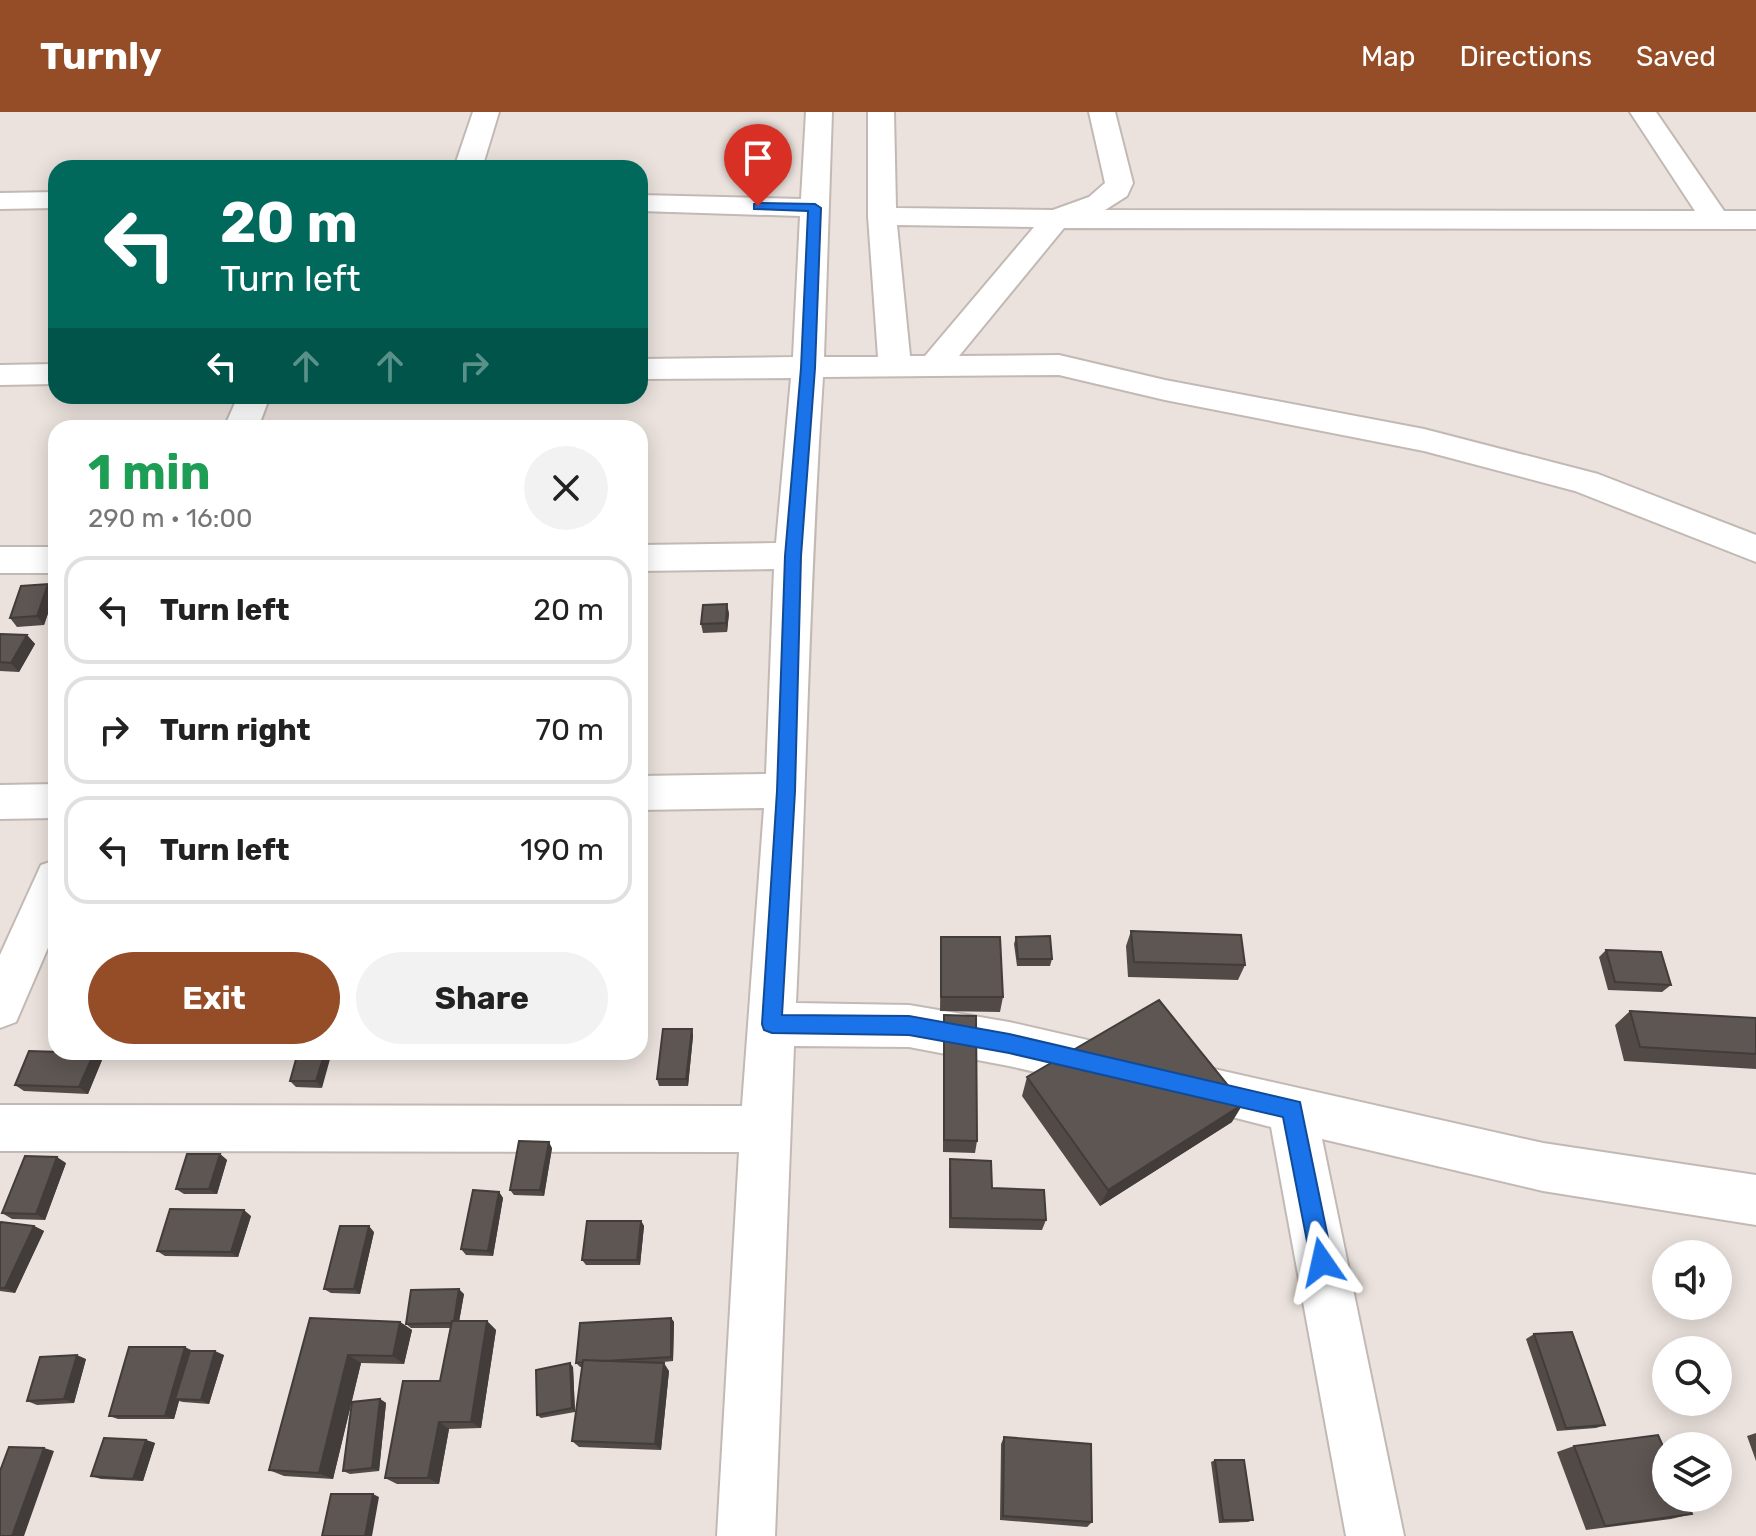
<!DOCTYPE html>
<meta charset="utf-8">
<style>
:root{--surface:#fff;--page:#f2f2f2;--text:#222;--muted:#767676;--line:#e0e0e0;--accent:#944d27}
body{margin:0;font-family:Rubik,sans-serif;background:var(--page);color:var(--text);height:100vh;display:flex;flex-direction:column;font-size:30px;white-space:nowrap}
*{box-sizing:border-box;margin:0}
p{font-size:26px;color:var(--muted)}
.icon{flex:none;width:44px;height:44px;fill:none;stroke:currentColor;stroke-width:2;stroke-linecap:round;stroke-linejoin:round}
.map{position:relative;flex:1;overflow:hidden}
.sheet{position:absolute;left:48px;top:308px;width:600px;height:640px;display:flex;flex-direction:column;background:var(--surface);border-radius:24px;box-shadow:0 4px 20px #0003}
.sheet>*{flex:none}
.hud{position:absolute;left:48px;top:48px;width:600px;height:244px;border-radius:24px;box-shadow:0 4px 20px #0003;background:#00695c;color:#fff;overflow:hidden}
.buttons{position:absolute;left:1652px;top:1128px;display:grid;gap:16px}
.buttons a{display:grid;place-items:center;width:80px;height:80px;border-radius:50%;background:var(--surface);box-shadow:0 4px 20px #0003;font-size:40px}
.pin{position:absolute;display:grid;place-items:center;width:68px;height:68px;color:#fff;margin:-82px -34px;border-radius:50% 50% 50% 0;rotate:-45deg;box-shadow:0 0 8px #0007}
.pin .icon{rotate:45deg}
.me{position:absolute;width:88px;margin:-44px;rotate:349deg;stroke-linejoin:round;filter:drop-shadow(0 0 6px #0008)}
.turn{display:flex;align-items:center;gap:28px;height:168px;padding:0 40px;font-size:36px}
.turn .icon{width:104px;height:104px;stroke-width:2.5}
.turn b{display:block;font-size:56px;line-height:68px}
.lanes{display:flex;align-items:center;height:76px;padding:0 40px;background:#0003;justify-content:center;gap:40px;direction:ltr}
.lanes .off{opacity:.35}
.round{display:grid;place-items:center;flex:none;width:84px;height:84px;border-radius:42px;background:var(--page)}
.overview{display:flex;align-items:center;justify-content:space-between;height:136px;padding:0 40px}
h1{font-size:48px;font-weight:700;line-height:60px;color:#1e9e55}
.button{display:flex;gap:16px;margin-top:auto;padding:16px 40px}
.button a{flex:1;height:92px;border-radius:48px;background:var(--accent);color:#fff;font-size:32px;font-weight:700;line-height:92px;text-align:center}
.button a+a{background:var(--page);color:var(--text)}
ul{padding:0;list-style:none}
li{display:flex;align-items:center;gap:24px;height:108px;margin:0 16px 12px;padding:0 24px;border:4px solid var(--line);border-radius:24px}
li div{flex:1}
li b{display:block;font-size:30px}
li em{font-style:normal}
header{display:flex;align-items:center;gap:48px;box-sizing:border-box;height:112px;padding:0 40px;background:var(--accent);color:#fff}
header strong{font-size:38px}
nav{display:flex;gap:44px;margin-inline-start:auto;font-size:28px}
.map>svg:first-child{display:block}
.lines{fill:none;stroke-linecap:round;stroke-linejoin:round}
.street-casing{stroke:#c2b9b5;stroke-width:4}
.street{fill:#fff;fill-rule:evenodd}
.wall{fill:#514a47}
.shaded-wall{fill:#423c3a}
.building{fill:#5e5653;stroke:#423c3a;stroke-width:2}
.route{fill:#1a73e8;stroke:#114b97;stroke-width:2}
</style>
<header>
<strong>Turnly</strong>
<nav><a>Map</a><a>Directions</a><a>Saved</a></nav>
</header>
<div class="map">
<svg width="1756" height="1424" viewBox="0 0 1756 1424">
<rect width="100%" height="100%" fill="#ebe2dd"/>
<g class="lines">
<defs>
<path id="street" d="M473 0H499L482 56H454Z
M806 0H832L824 245H878L868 104V0H894L896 96 1053 98 1089 85 1105 71 1089 0H1115L1133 71 1127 84 1105 98 1695 99 1630 0H1656L1724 99H1756V117L1064 116 959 244 1059 243 1165 268 1424 317 1598 362 1756 423V450L1575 379 1424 339 1165 288 1059 263 823 265C809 474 806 682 796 891L909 893 1009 910 1118 935 1135 941 1142 957 1135 973 1118 979 1009 954 909 935 794 934 775 1424H717L739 1040 0 1039V993L742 994 764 696 640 698V664L766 662 774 457 640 459V433L776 431 791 266 640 267V247L793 245 800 104 640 99V83L801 87ZM897 113 1034 115 925 244H910Z
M56 80V96L0 97V81Z
M56 252V272L0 273V253Z
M238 284H270L258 316H224Z
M0 435H56V461H0Z
M56 672V706L0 707V673Z
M56 748V817L16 910 0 916V843L41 753Z
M1183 950 1543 1031 1756 1063V1113L1543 1079 1322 1027 1404 1424H1346L1271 1015 1166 988 1159 972 1166 956Z"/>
</defs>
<use href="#street" class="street-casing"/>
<use href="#street" class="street"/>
</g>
<path class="wall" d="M55 481 44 513 17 515 10 506Z
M729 501 727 520 703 521 701 512Z
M0 522 27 523 35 532 19 560 0 559Z
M1131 819 1245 853 1238 868 1128 865 1126 834Z
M941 825 1003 885 1000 900 940 899Z
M1016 825 1052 847 1050 854H1017L1014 832Z
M1606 838 1671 873 1662 880 1608 878 1599 845Z
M1630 899 1756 906V957L1624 949 1615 913Z
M944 903 977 1029 975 1041 943 1040V917Z
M692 917 693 924 688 974H659L657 967Z
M141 940H184L182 946 149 947Z
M298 940 322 976 296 975 290 969Z
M94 941 102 948 88 982 24 979 15 973Z
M1027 965 1232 1010 1100 1094 1022 984Z
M552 1036 544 1084 514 1083 510 1078Z
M220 1042 227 1048 217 1082H184L176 1077Z
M950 1047 992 1076 1046 1108 1042 1118 949 1116V1059Z
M66 1051 45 1108 12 1107 2 1101Z
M499 1080 503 1086 493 1144 466 1143 461 1137Z
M251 1104 238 1145 165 1144 157 1139Z
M641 1109 644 1114 640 1153H586L582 1148Z
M0 1113 34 1114 44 1119 15 1181 0 1179Z
M374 1120 360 1182 331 1181 324 1177Z
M464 1182 459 1209H487L496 1218 481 1316 449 1317 439 1372H397L385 1366 440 1269 450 1216H411L406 1212Z
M310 1206 400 1210 412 1218 404 1252 361 1251 333 1367 284 1364 269 1358Z
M671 1206 674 1210 673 1249 654 1251 669 1259 661 1338 579 1335 572 1329 582 1255H580L576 1251Z
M1534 1222 1605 1313 1596 1316 1557 1319 1526 1227Z
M192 1239 224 1243 209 1292 183 1290 179 1289 174 1307H118L109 1304Z
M86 1247 74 1291 37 1293 27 1289Z
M573 1255 575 1300 541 1306 537 1303Z
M380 1287 386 1291 379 1359 350 1362 343 1359Z
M1756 1321V1349L1747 1324Z
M1004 1325 1092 1410 1087 1415 1000 1408 1001 1332Z
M146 1328 155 1331 143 1369 101 1367 91 1364Z
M1574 1334 1692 1402 1671 1407 1586 1418 1557 1340Z
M1215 1348 1253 1408 1248 1410 1219 1411 1211 1350Z"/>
<path class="shaded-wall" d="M48 472 55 481 44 513 37 504Z
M727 492 729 501 727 520 726 511Z
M27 523 35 532 19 560 11 551Z
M692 917 693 924 688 974 686 967Z
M176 940H184L182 946Z
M325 940H332L322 976 316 969Z
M94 941 102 948 88 982 79 975Z
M1243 992 1232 1010 1100 1094 1108 1078Z
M549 1030 552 1036 544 1084 540 1078Z
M220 1042 227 1048 217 1082 209 1077Z
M57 1045 66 1051 45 1108 36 1102Z
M499 1080 503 1086 493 1144 488 1139Z
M244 1098 251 1104 238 1145 231 1140Z
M641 1109 644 1114 640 1153 637 1148Z
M34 1114 44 1119 15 1181 5 1176Z
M369 1114 374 1120 360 1182 354 1177Z
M459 1177 464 1182 458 1216 453 1211Z
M671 1206 674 1210 673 1249 671 1245Z
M487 1209 496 1218 481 1316 471 1310Z
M400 1210 412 1218 404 1252 393 1244Z
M185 1235 193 1239 175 1287 179 1289 174 1307 165 1304Z
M215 1239 224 1243 209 1292 201 1288Z
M77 1243 86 1247 74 1291 64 1287Z
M348 1243 361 1251 333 1367 319 1361Z
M570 1251 573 1255 575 1300 572 1296Z
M664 1251 669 1259 661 1338 655 1332Z
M380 1287 386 1291 379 1359 372 1356Z
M439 1310 449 1317 439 1372 428 1366Z
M146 1328 155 1331 143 1369 133 1367Z
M44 1336 54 1339 24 1424H12Z
M373 1382 379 1385 372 1424H365Z"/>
<path class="building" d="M48 472 37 504 10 506 21 474Z
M727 492 726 511 701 512 703 493Z
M0 522 27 523 11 551 0 550Z
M1131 819 1241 823 1245 853 1134 850Z
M1050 824 1052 847H1018L1016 825Z
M941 825H1000L1003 885H941Z
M1606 838 1661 840 1671 873 1615 870Z
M1159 888 1243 992 1108 1078 1027 965Z
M1630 899 1756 906V942L1640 935Z
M944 903 976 904 977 1029 944 1028Z
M663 917H692L686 967H657Z
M29 939 94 941 79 975 15 973Z
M298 940H325L316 969H290Z
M519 1029 549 1030 540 1078H510Z
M187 1042H220L209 1077H176Z
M25 1044 57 1045 36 1102 2 1101Z
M950 1047 991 1049 992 1076 1044 1078 1046 1108 951 1106Z
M473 1078 499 1080 488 1139 461 1137Z
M170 1097 244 1098 231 1140 157 1139Z
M587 1109H641L637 1148H582Z
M1 1110 34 1114 5 1176H0V1113Z
M340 1114H369L354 1177H324Z
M459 1177 454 1209H452L451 1211 406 1212 411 1178Z
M310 1206 400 1210 393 1244 348 1243 319 1361 269 1358Z
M671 1206V1245L605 1249 583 1248V1250L576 1251 580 1211Z
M452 1209H487L471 1310H439L428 1366H385L403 1269H440Z
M1572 1220 1605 1313 1566 1316 1534 1222Z
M129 1235H185L165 1304H109Z
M190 1239H215L201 1288 175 1287Z
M77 1243 64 1287 27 1289 40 1245Z
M583 1248 664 1251 655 1332 572 1329Z
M570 1251 572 1296 537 1303 536 1258Z
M380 1287 372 1356 343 1359 352 1290Z
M1658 1323 1666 1341V1386H1685L1692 1402 1605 1414 1574 1334Z
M1004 1325 1091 1332 1092 1410 1003 1404Z
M104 1326 146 1328 133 1367 91 1364Z
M9 1335 44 1336 12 1424H0V1359Z
M1215 1348H1244L1253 1408H1223Z
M331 1382H373L365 1424H322Z"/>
<path class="route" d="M758 91 815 92 821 96 815 256 801 444 795 679 782 903 909 904 1009 922 1300 990 1333 1150 1330 1158 1322 1161 1314 1158 1311 1150 1283 1005 1009 941 909 923 772 921 764 918 762 912 777 679 785 444 801 256 808 99 754 97V92Z"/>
</svg>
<div class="buttons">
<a><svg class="icon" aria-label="sound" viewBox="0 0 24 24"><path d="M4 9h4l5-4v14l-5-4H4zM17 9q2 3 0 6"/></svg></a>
<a><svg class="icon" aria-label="search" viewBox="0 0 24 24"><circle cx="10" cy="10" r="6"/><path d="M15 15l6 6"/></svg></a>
<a><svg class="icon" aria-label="layers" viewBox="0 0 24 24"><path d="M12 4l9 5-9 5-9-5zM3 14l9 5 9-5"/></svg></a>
</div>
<div class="pin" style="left:758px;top:94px;background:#d93025"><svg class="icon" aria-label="arrive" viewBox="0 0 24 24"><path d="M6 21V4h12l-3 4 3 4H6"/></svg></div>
<svg class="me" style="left:1322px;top:1150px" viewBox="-20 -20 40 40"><path d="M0-17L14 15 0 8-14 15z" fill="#1a73e8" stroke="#fff" stroke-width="4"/></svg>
<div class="hud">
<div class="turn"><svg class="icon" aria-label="left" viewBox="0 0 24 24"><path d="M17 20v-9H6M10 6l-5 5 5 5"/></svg><div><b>20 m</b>Turn left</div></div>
<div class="lanes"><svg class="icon" aria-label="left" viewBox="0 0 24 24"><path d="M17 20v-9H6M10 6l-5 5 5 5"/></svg><svg class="icon off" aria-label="ahead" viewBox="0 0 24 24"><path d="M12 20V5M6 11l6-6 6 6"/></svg><svg class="icon off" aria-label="ahead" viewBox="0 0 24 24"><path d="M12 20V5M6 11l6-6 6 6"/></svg><svg class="icon off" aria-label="right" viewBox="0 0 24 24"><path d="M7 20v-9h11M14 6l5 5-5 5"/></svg></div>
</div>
<section class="sheet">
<div class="overview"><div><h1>1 min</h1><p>290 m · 16:00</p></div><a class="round"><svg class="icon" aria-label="close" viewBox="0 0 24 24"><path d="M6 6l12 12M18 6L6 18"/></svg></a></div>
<ul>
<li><svg class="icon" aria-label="left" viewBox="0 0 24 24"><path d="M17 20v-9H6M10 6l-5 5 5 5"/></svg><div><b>Turn left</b></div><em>20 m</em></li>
<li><svg class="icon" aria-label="right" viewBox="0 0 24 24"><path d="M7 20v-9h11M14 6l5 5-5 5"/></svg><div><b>Turn right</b></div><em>70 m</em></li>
<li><svg class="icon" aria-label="left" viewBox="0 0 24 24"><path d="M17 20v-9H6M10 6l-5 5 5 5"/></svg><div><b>Turn left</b></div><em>190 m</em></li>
</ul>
<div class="button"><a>Exit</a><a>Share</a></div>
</section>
</div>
